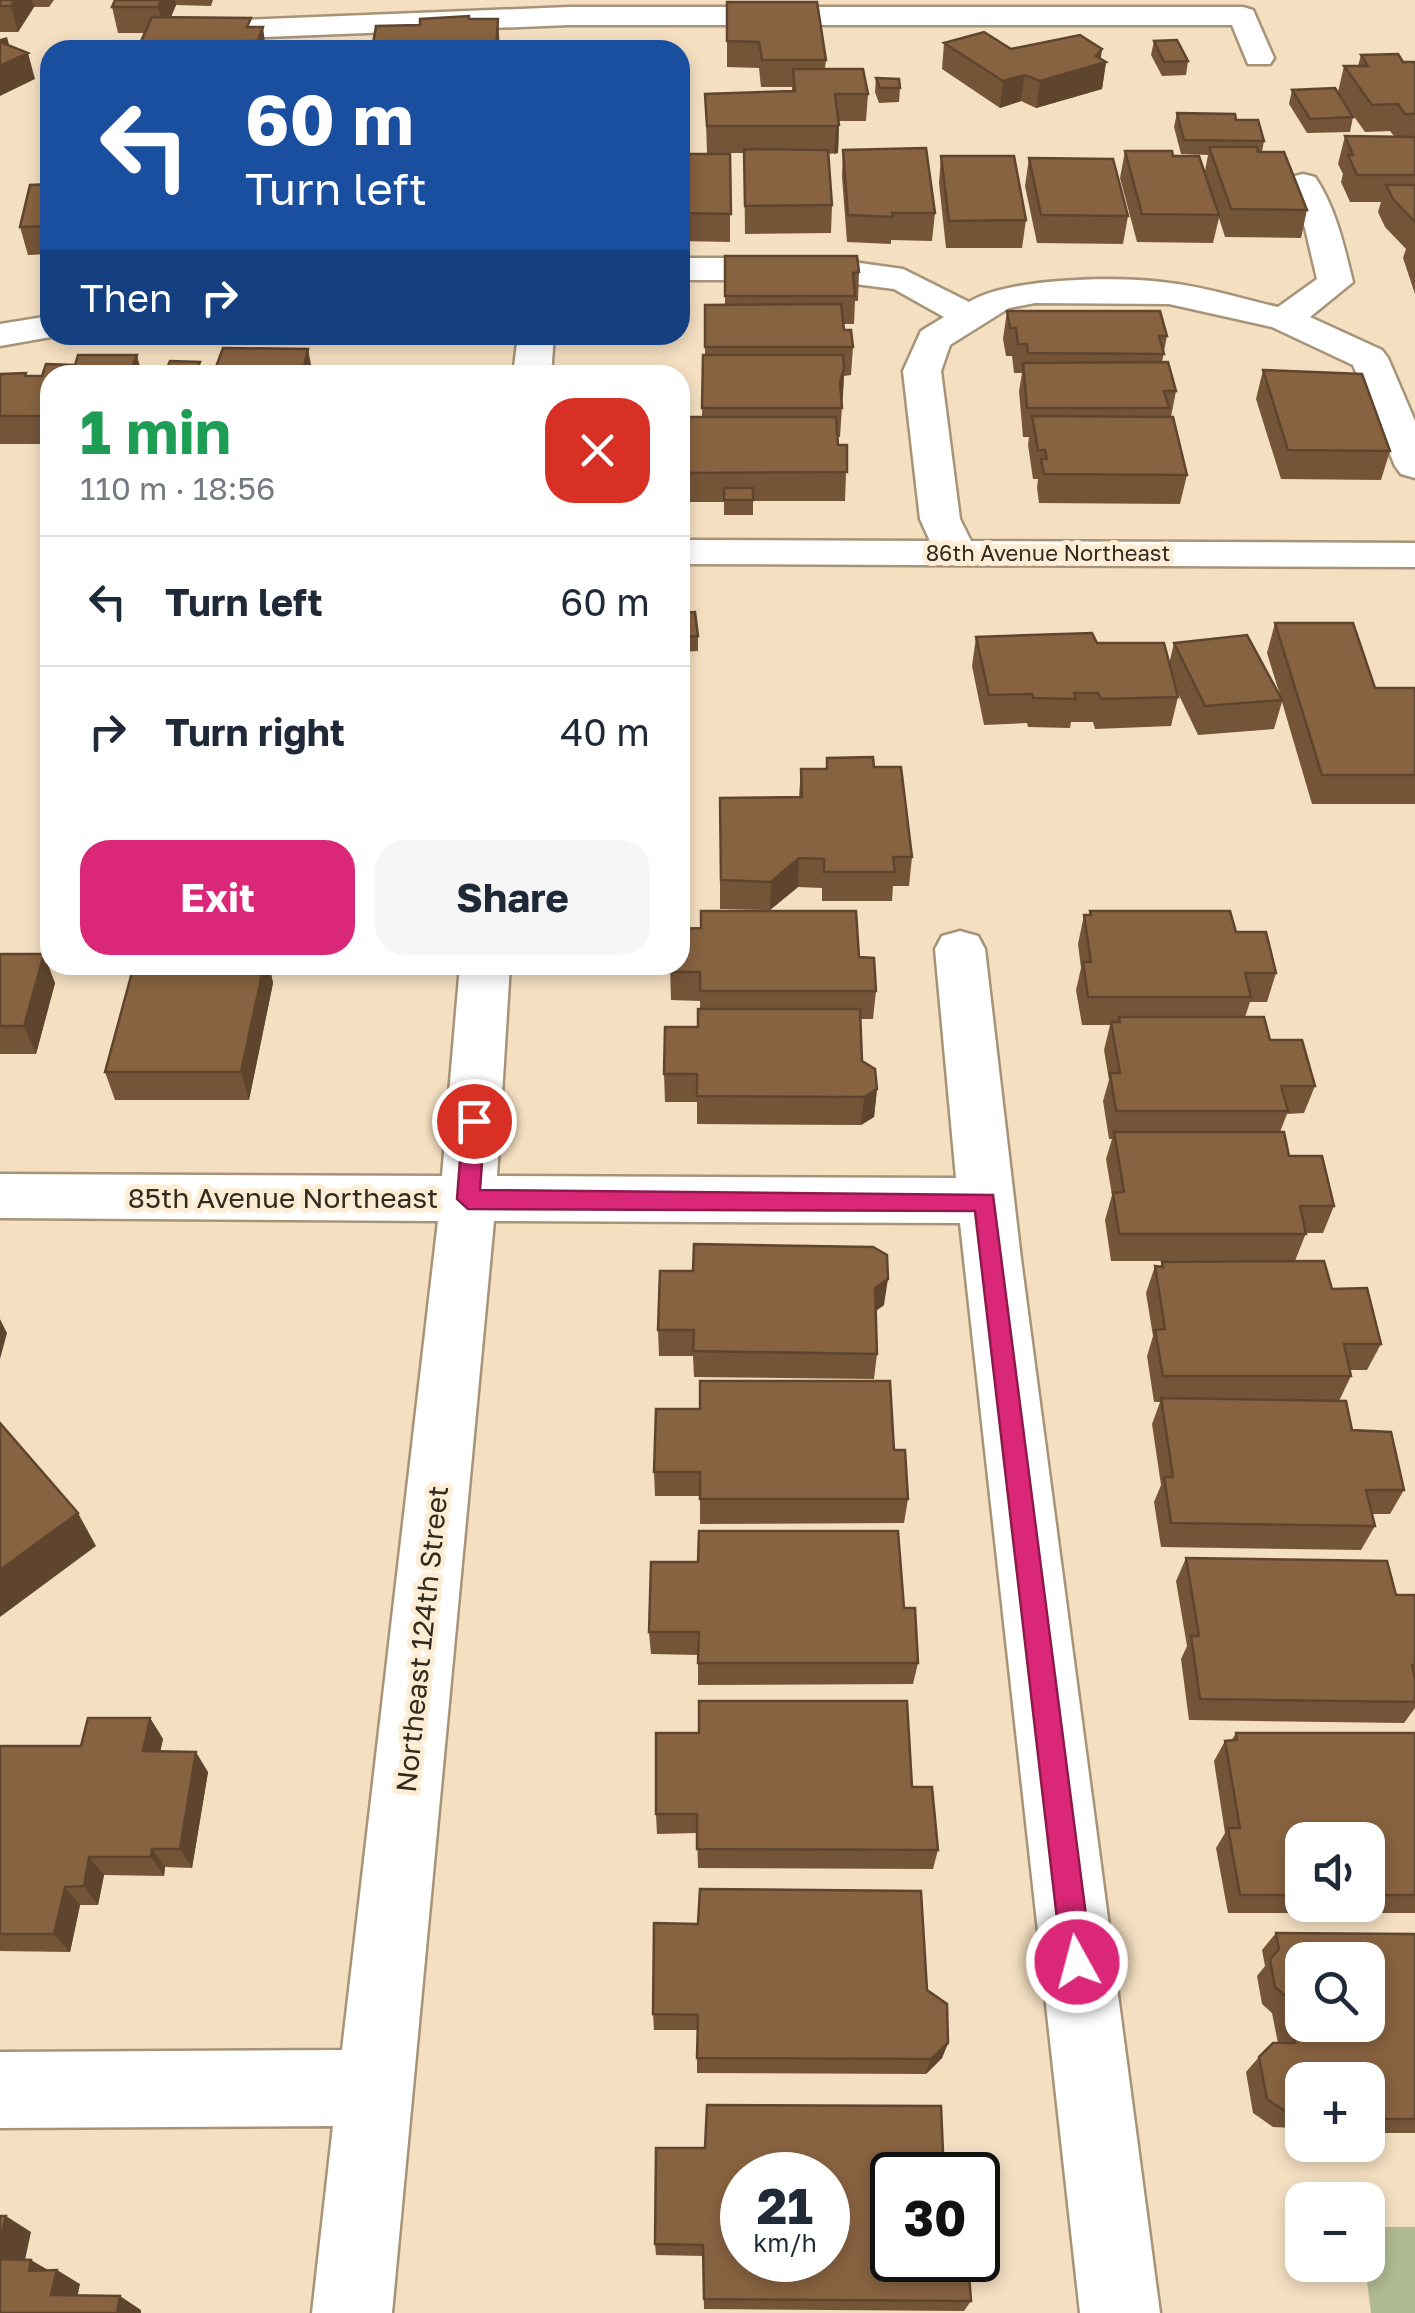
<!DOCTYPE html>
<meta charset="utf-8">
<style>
:root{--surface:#fff;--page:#f6f6f7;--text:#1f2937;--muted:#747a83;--line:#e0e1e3;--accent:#db2777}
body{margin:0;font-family:"Golos Text",sans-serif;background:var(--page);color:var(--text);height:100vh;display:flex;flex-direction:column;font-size:38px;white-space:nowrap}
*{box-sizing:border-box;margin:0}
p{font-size:32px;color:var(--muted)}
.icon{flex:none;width:55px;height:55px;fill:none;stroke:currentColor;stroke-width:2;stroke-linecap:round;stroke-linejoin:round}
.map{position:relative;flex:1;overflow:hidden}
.side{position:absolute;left:40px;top:365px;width:650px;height:610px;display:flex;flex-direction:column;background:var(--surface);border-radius:30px;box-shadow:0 5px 15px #0003}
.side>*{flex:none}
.guide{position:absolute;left:40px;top:40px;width:650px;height:305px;border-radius:30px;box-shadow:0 5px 15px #0003;background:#1a4fa0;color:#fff;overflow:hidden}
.buttons{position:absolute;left:1285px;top:1822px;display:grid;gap:20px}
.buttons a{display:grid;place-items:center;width:100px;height:100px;border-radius:20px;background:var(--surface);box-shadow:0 5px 15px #0003;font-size:50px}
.speed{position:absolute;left:720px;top:2152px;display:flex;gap:20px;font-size:50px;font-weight:700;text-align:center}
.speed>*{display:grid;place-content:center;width:130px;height:130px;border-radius:50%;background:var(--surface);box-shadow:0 5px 15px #0003;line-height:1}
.speed small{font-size:25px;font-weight:400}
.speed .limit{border:5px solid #111;border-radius:15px;background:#fff;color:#111}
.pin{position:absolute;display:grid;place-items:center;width:85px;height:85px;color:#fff;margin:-42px;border:5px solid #fff;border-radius:50%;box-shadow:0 2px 10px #0007}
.me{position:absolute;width:110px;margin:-55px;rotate:353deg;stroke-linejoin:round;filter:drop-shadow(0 0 8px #0008)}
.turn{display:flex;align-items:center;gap:35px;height:210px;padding:0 40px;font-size:45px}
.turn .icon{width:130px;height:130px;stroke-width:2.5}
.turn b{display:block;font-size:70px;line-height:85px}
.then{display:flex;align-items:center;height:95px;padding:0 40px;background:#0003;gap:20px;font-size:38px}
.round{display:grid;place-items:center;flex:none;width:105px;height:105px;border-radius:30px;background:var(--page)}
.headline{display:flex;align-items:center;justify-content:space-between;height:170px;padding:0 40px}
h1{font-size:60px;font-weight:700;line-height:75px;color:#1e9e55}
.primary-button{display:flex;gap:20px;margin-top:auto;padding:20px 40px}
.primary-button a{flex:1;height:115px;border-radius:30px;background:var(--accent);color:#fff;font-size:40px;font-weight:700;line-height:115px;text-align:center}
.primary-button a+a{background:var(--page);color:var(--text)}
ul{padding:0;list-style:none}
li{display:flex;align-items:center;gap:30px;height:130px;padding:0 40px;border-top:2px solid var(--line)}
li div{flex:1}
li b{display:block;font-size:38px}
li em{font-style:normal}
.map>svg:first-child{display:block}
.green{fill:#b1bb91}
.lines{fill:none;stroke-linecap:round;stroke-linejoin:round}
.minor-casing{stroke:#a79478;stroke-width:5}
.minor{fill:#fff;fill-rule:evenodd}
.wall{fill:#755538;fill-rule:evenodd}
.shaded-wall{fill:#5f452e}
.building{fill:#886341;stroke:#5f452e;stroke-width:2.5;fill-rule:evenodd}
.route{fill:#db2777;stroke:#8e194d;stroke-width:2.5}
.labels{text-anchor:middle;stroke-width:10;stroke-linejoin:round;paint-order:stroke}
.far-street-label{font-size:22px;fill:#322b1f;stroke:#feedd5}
.street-label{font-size:28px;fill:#322b1f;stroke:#feedd5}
</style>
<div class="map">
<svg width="1415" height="2313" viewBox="0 0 1415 2313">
<rect width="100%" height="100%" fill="#f4dfc1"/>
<path class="green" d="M1368 2227H1415V2313H1371L1365 2265Z"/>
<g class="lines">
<defs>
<path id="minor" d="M569 7H1243L1253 10 1274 58 1270 64H1248L1232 25H569L219 39 208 36 204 30 208 24 219 21Z
M1303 174 1315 177C1336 208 1344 246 1353 282L1310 317 1382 350 1388 358 1415 421V478L1401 474 1395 466 1353 365 1272 327 1169 304 1035 303 1009 308 950 345 941 371 960 519 971 541 1415 543V567L680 564V540L930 541 920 519 903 371 921 331 944 317 894 289 824 280H680V258H824L903 269 969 302C1010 277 1121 276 1170 283 1206 287 1242 299 1278 307L1317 279 1305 228 1286 184 1291 177Z
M50 316V335H62L0 346V324Z
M518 335H554L551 375H513Z
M960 931 978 936 985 949 1021 1259 1160 2313H1080L960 1223 494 1221 392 2313H312L333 2126 0 2128V2052L342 2050 438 1221 0 1218V1174L442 1176 460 965H510L497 1176 956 1178 935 949 942 936Z"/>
</defs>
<use href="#minor" class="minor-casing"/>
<use href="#minor" class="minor"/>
</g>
<path class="wall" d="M0 0H54L49 7H34L18 32H0Z
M115 0H213L211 6 176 5 171 17 253 27 266 50H137L145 33H118L112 7Z
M727 2 826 60 825 69 868 94 866 121H839L838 153 828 154 832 205 831 233 745 234 744 153H707L705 94 792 91V87H761L759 68 727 67Z
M1154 41 1188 61 1186 75 1162 76 1151 55Z
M944 43 1100 58 1106 62 1102 89 1036 108 1021 101 1000 108 942 69Z
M1361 55 1403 62H1415V294L1403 258 1406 249 1385 227 1378 212 1381 202H1350L1341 182 1343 174 1338 164 1345 136H1394L1390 131 1365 132 1343 101 1353 117 1350 132 1307 133 1289 104 1292 90 1338 92 1344 66H1358Z
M876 78 900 88 899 102 879 103 875 92Z
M1177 113 1236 120 1264 141 1262 152 1307 210 1301 238 1225 237 1219 218 1213 243 1137 242 1120 178 1125 151 1173 156 1205 171 1208 155 1181 154 1174 127Z
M843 150 935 213 932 241 891 240V244L847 242 842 177Z
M680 154H730V242L680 241Z
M941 156 1026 220 1022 248H946L939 183Z
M1029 158 1128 216 1123 244 1037 243 1025 186Z
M50 184V254L28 255 20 227Z
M725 256 859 272 858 301H855L854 324H843L844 330 853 347 851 375 844 376 840 437H837L838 445H847L845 501H753V515H724V502H684V465H680V417H702L703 355H705V305H725Z
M1007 311 1167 336 1162 362 1176 391 1171 417 1187 475 1180 504 1039 503 1037 488 1038 479H1033L1028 445 1029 437H1023L1019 391 1022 373H1014L1012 356H1006L1003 339Z
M1263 370 1390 451 1381 480 1281 479 1256 399Z
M0 374 27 376 50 375V444H0Z
M680 613 698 636V651L680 652Z
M1275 623 1375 688H1415V804H1312L1282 702 1274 729 1198 735 1176 689 1178 697 1171 726 1095 729 1093 722H1071L1070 728 1028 727 1027 723 984 725 972 666 976 637 1097 643 1169 664 1174 643 1280 695 1267 653Z
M874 767 912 857 909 886H893L892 901H822V888L798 887 770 910 720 909V798L799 797 801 769Z
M1090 911 1236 932 1276 973 1267 1002H1250L1245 1017 1270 1040 1315 1086 1304 1113 1287 1114 1280 1132 1289 1156 1334 1206 1323 1233H1306L1295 1261 1332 1289 1381 1344 1367 1370H1350L1351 1376 1339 1401 1352 1430 1404 1490 1390 1514H1372L1375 1526 1361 1550 1161 1547 1154 1502 1161 1485 1152 1424 1160 1402H1154L1147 1356 1153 1336 1146 1293 1155 1266 1160 1267 1162 1262 1294 1261H1111L1105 1220 1112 1195 1106 1159 1112 1139H1109L1103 1101 1109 1080 1104 1050 1110 1025H1082L1076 990 1081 968 1078 944 1084 915H1089Z
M0 954 55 983 36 1054H0Z
M859 957 876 991 873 1019H860L862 1061 877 1089 874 1117 861 1125 697 1124V1102H665L664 1074 698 1027 700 1009V1001L671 1000 670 965Z
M134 965H269L273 983 249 1100H115L105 1072Z
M884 1305 876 1311 877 1354 874 1379 694 1377 693 1356H659L658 1330Z
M700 1409 894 1450 908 1499 904 1523 700 1524V1496H655L654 1472Z
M1186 1558 1396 1595H1415V1708L1404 1723 1189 1720 1181 1659 1187 1646 1176 1581Z
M904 1608 918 1663 913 1684 698 1685V1655L651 1654 649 1632Z
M150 1718 163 1739 160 1751 208 1772 192 1868 165 1867 164 1876 104 1875 98 1905H80L70 1952 0 1951V1746H81Z
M1236 1733H1415V1913H1228L1216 1848 1225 1833 1214 1761 1225 1741H1231ZM1302 1840H1368V1905H1302Z
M912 1787 938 1850 933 1869 698 1868 697 1833 657 1834 656 1814Z
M1276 1933 1415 1934V2133H1368V2080H1302V2132H1294V2128L1273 2127 1253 2113 1246 2072 1259 2057 1278 2043 1272 2013 1262 2004 1257 1976 1265 1966 1262 1950Z
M927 1990 948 2043 942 2058 926 2074 697 2073V2030H654L653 2014Z
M892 2175 971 2301 964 2311 704 2309 703 2256 656 2255 655 2244Z"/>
<path class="shaded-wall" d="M15 0H32L34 7 18 32 11 6Z
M161 0H175L176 5 164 33 158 7Z
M498 19 500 50H496Z
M263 27 266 50H259L258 41Z
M7 37 13 60 28 53 35 79 0 96V39Z
M1102 49 1100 64 1106 62 1102 89 1036 108 1040 81 1096 56Z
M1025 75 1021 101 1000 108 1003 81Z
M839 125 838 153 834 154 836 126Z
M308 349 313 375H302Z
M137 355 142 375H129Z
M844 368 843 397 838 411 840 382Z
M799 858 798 887 770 910 771 882Z
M44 954 55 983 36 1054 24 1026Z
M264 965H269L273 983 249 1100 241 1072Z
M877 1089 874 1117 861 1125 864 1097Z
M888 1279 884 1305 871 1314 875 1288Z
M0 1319 7 1333 0 1359Z
M78 1513 96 1546 0 1617V1570Z
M150 1718 163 1739 156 1772 143 1751Z
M196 1752 208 1772 192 1868 180 1849Z
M152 1849 165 1867 164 1876 151 1857Z
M89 1857 104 1875 98 1905 84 1886Z
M65 1887 80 1905 70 1952 54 1934Z
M948 2043 942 2058 926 2074 931 2059Z
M6 2216 31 2232 22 2274 0 2262V2242Z
M31 2260 55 2274 57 2270 80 2284 75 2308 51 2295 29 2271Z
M120 2296 141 2310V2313H117Z"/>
<path class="building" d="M0 0H15L11 6H0Z
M115 0H161L158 7H112Z
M727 2H817L826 60H762L759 42 727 41Z
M469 16V19H498L496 50H372L376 26 420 25V19Z
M152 17 251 18 247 27H263L258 41H242L239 50H137Z
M984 32 1011 49 1080 35 1102 49 1096 56 1106 62 1040 81 1025 75 1003 81 944 43Z
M1177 40 1188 61 1164 62 1154 41Z
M0 42 28 53 0 66Z
M1398 54 1403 62H1415V114H1405L1398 104 1372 105 1344 66H1368L1361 55Z
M793 69H863L868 94H835L839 125 836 126H707L705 94 795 91Z
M876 78 899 79 900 88H880Z
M1335 88 1353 117 1310 119 1292 90Z
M1177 113 1235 114 1236 120H1258L1264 141 1184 140Z
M1345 136 1415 137V175H1357L1348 155H1353Z
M1209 147H1257L1258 152H1284L1307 210 1231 209Z
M926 148 935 213H892L893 217 848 215 843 150Z
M744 149 828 150 832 205 745 206Z
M1125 151H1172L1173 156H1199L1219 215 1142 214Z
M680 154H730L731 214 680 213Z
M941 156H1014L1026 220 949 221Z
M1029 158 1113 159 1128 216 1041 215Z
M50 184V226L20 227 30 185Z
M1386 185H1415V222L1393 199Z
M725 256H857L859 272 853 273 855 296H725Z
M841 304 844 330H851L853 347H705V305Z
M1007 311H1160L1167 336H1159L1164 354 1028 353 1027 344H1018L1016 328H1010Z
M223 348 308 349 302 375H213Z
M78 355H137L129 375H50V416H0V374L26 373 25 376H42L46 364 75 365Z
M703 355H843L844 368 840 382 842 408H702Z
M170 361 200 362 196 372H206L205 375H164Z
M1168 362 1176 391H1164L1169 408H1027L1023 363Z
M1263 370 1362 374 1390 451 1288 450Z
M1032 416 1173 417 1187 475 1044 474 1041 459H1047L1045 450H1038Z
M680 417H836L838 445H847V472L684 473V436H680Z
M724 488H753V500H724Z
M695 612 698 636 680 637V613Z
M1275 623H1353L1375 688H1415V775H1322Z
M1092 633 1097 643H1164L1178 697 1101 699 1098 693H1074L1076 699 1033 698 1032 694 989 695 976 637Z
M1247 635 1282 700 1205 706 1174 643Z
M873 757 874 767H901L912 857H893L895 872H824V859L799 858 771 882 721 880 720 798 802 797 801 769H827V758Z
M701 911H856L859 957 874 958 876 991H700V972H670V965H680V929L701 928Z
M1090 911H1230L1236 932H1266L1276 973H1245L1251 997H1088L1083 962H1091L1084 915H1091Z
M0 954H44L24 1026H0Z
M134 965H264L241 1072H105Z
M698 1009H860L862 1061 875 1069 877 1089 864 1097 697 1096V1074H664L665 1027H698Z
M1119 1017H1264L1270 1040H1302L1315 1086H1281L1288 1111H1116L1110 1073H1120L1111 1022H1120Z
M1114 1132H1284L1289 1156H1322L1334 1206H1300L1306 1234H1119L1113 1193 1124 1192Z
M694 1244 873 1247 887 1255 888 1279 875 1288 877 1354 693 1351 694 1330H658L660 1271H693Z
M1324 1261 1332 1289 1367 1288 1381 1344H1344L1351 1376H1163L1155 1330 1165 1329 1155 1266 1163 1267 1162 1262Z
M700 1381H890L894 1450H905L908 1499H700V1472H654L656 1409H700Z
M1161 1398 1346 1401 1352 1430 1391 1432 1404 1490H1366L1375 1526 1171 1523 1164 1477H1173Z
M0 1423 78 1513 0 1570Z
M699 1531H898L904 1608H915L918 1663H698L699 1632H649L651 1562H698Z
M1186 1558 1387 1561 1396 1595H1415V1665H1412L1415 1679V1702L1200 1699 1191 1636H1199Z
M699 1701H907L912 1787H932L938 1850 697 1849V1814H656V1733H699Z
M88 1718H150L143 1751 196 1752 180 1849H152L151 1857H89L84 1886 65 1887 54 1934H0V1746H81Z
M1236 1733H1415V1895H1368V1840H1302V1895H1240L1228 1828H1240L1225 1741 1237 1740Z
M700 1889 921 1891 927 1990 947 2004 948 2043 931 2059 697 2058 698 2015 653 2014 654 1923 698 1924Z
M1276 1933 1415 1934V2119H1368V2080H1302V2114L1288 2113 1267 2099 1259 2057 1273 2043H1295L1286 1997 1275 1987 1270 1959 1279 1949ZM1302 1960H1368V2025H1302Z
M707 2105 941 2106 944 2175H892V2260H968L971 2301 704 2299 703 2245 655 2244 656 2148H705ZM742 2175H828V2260H742Z
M0 2216H6L0 2242Z
M0 2259 31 2260 29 2271 57 2270 51 2295 120 2296 117 2313H0Z"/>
<path class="route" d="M474 1112 485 1121 480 1190 993 1195 1092 1962 1088 1972 1077 1977 1066 1972 1062 1962 975 1211 468 1209 457 1199 463 1121Z"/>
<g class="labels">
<g class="far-street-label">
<text x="1048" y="561">86th Avenue Northeast</text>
</g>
<g class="street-label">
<text x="283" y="1208">85th Avenue Northeast</text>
<text transform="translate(422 1639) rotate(-84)" y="10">Northeast 124th Street</text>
</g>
</g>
</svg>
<div class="buttons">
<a><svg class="icon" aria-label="sound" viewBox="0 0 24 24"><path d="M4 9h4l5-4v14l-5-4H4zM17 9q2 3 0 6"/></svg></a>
<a><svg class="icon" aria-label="search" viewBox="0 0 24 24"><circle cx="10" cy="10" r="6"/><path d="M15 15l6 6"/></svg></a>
<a>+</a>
<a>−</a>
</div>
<div class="speed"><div>21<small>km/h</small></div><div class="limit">30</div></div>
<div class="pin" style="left:474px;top:1121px;background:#d93025"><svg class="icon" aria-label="arrive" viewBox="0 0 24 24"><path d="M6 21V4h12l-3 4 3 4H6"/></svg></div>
<svg class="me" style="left:1077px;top:1962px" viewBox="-20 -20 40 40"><circle r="17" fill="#db2777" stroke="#fff" stroke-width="3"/><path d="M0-11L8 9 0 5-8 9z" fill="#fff"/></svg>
<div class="guide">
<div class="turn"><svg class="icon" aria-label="left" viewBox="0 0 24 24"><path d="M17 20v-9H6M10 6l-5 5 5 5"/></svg><div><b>60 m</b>Turn left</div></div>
<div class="then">Then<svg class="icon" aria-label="right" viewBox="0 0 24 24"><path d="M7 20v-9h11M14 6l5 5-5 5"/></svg></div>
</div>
<section class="side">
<div class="headline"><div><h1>1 min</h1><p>110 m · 18:56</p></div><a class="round" style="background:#d93025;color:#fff"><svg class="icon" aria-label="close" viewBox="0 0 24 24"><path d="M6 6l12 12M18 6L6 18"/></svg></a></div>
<ul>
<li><svg class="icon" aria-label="left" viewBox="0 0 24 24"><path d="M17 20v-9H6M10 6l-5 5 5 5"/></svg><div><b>Turn left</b></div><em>60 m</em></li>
<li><svg class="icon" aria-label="right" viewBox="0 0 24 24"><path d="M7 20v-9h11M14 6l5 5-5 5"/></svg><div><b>Turn right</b></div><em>40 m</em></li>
</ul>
<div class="primary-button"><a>Exit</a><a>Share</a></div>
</section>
</div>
